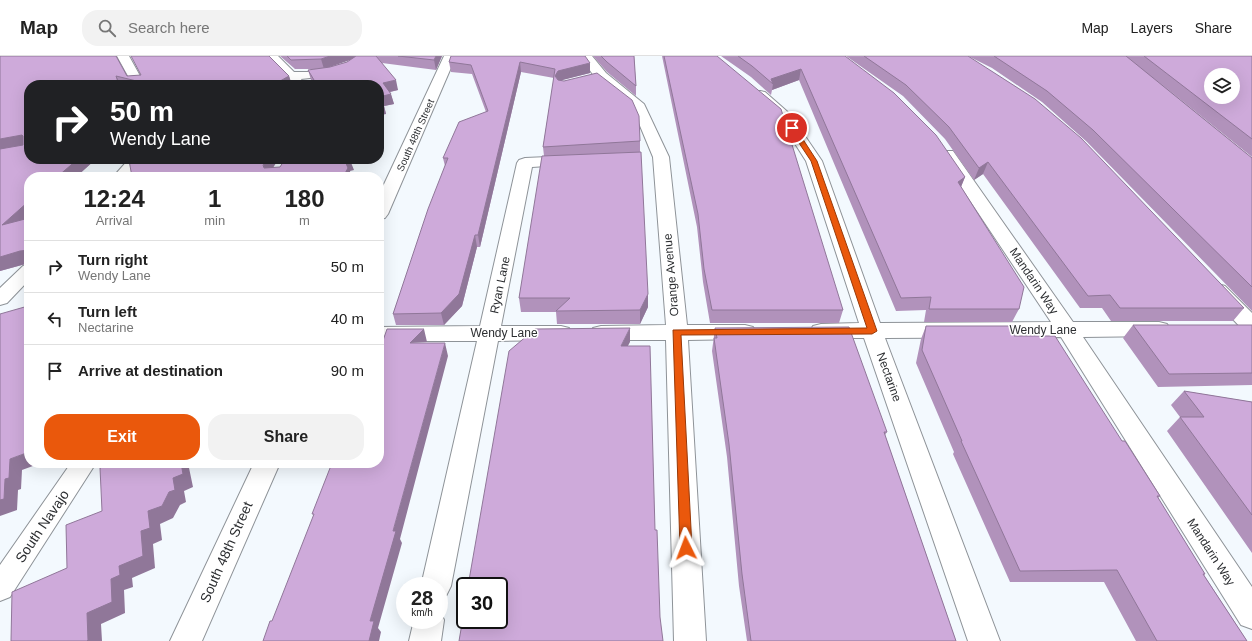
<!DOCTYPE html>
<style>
:root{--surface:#fff;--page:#f2f2f2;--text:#222;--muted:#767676;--line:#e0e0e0;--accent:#ea580c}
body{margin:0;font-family:Helvetica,sans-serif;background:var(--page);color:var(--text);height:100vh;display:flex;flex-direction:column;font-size:15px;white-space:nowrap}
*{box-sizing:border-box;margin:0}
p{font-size:13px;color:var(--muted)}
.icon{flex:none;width:22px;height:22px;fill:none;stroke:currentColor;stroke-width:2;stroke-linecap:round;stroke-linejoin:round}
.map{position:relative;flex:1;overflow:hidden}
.drawer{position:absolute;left:24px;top:116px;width:360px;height:296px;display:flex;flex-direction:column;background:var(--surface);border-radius:16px;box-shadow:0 4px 16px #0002}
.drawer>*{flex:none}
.guide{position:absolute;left:24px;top:24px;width:360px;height:84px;border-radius:16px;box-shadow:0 4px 16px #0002;background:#202124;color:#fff;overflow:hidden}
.buttons{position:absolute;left:1204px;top:12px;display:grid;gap:8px}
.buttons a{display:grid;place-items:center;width:36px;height:36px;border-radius:50%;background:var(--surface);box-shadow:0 4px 16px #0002;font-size:20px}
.speed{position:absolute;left:396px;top:521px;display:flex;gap:8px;font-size:20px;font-weight:700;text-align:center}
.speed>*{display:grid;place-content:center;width:52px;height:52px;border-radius:50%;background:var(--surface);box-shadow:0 4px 16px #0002;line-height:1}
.speed small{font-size:10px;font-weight:400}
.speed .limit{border:2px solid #111;border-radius:6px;background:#fff;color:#111}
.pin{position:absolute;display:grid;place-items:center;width:34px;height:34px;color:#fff;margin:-17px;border:2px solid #fff;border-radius:50%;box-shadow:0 1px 4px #0007}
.me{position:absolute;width:44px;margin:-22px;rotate:357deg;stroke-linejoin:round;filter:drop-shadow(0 0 3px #0008)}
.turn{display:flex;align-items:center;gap:14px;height:84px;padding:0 20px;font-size:18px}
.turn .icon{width:52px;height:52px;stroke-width:2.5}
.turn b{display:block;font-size:28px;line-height:34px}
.eta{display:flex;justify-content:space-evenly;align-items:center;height:68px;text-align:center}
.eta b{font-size:24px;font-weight:600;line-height:28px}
.button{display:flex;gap:8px;margin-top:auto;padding:8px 20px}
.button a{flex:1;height:46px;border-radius:16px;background:var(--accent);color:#fff;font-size:16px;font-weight:600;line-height:46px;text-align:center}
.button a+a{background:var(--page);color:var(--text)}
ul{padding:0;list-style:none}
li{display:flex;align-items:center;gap:12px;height:52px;padding:0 20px;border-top:1px solid var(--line)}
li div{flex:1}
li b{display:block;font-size:15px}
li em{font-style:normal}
header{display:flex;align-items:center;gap:24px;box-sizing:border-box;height:56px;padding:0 20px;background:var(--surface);border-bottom:1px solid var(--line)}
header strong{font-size:19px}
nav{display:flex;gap:22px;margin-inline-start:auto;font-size:14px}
.search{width:280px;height:36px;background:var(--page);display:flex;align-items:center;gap:10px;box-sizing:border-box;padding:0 14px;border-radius:16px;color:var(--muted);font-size:15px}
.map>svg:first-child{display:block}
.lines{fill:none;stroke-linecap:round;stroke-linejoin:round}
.lane-casing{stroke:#8e9398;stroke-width:2}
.street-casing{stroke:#8e9398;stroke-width:2}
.lane{fill:#fff;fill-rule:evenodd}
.street{fill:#fff;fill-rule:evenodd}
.wall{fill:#b192bb;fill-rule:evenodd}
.shaded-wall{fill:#907799}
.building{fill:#ceaada;stroke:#907799;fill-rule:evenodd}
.route{fill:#ea580c;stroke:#983908}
.labels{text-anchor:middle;stroke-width:3;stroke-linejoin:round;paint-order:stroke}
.far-street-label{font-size:10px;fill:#2c2e31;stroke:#fff}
.street-label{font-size:12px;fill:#2c2e31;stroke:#fff}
.near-street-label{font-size:14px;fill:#2c2e31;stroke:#fff}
</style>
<header>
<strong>Map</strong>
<div class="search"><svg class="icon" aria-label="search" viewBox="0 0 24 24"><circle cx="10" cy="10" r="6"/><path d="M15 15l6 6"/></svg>Search here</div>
<nav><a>Map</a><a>Layers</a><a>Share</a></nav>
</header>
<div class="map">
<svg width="1252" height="585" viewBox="0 0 1252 585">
<rect width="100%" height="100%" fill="#f3f9fe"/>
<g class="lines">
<defs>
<path id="lane" d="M117 0H129L145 29H133Z
M266 0H278L294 16H308L337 11 343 15 337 19 301 23 304 29H293Z
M129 103H144L128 121H113Z
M29 208V224L7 247 0 249V232L23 210Z
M71 407H96L10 541 0 545V509Z"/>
<path id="street" d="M444 0H456L388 158 385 162 379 163V139Z
M580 0H592L606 17 644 48 669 101 687 269H745L753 271 756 276 753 281 745 283 688 284 706 585H674L666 284H601L593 282 590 277 593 272 601 270 666 269 653 101 633 53 596 23Z
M760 35 765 36 790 58 822 105 880 267 1051 266 939 98 941 95H953L1073 266H1159L1167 268 1170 273 1167 278 1159 280 1083 281 1252 531V573L1241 569 1061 281 885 282 1000 585H968L864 282H821L813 280 810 275 813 270 821 268 859 267 806 105 780 64 753 39 755 36Z
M571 100 577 102 579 105 577 108 532 111 501 270H561L569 272 572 277 569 282 561 284 498 285 451 530 446 540 439 543V530H421L477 285H379V271L480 270 517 107 519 104 525 102Z
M1218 228 1225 230 1252 257V277L1244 275 1211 240 1208 235 1211 230Z
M254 407H280L202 585H170Z
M439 553 444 564 441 585H409L414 564H439Z"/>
</defs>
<use href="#lane" class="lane-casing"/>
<use href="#street" class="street-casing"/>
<use href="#lane" class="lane"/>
<use href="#street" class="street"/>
</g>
<path class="wall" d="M0 0 127 20H289L292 29H29L96 103 76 121H29V207L0 215Z
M280 0H442L436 14 382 7 398 34 390 36 394 48 384 50 386 58 379 59V29H314L311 24 308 14 320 13H295ZM351 3 347 6 330 11 326 12Z
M585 0 590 17 561 24 640 85V96L648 251 640 268H557L556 256H521L519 242 544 100 543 91 554 22 521 16 480 191H477L462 250 444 269H396L393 258 445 110 443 102 486 56 472 18 451 16 449 6Z
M593 0H634L636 30V40L607 16Z
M662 0H717L843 254 839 267H710L703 226 697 171Z
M721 0H845L965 121 961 131 1019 253 1012 266H924L926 254 896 255 799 24 772 34 771 39 751 21Z
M846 0H968L1244 252 1233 265H1111L1102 252H1080L983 118 974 124 945 83 903 40Z
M968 0H1252V101L1150 19 1252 102V255L1087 86 1042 46 992 12Z
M1133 269H1252V329L1158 331 1123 282Z
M926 270 1014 280 1122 385 1160 440 1158 442 1205 518 1204 519 1247 585H1136L1104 526H1010L953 398 954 396 916 307 921 283Z
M715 272 887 376 885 379 956 585H747L739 530 727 401 712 295Z
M1184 335 1252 346V497L1167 375 1180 361 1171 349Z"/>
<path class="shaded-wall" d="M330 0H355L356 2 324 13 321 3Z
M436 0H442L436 14 434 4Z
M520 6 521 16 480 191 478 179Z
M590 7V17L559 25 555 20 558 15Z
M801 13 799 24 772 34 773 28 771 23Z
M116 20 121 29H119Z
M289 20 292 29H273Z
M396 24 398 34 385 37 383 27Z
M391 38 394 48 384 50 386 58 379 59V41Z
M22 79 29 90 0 95V83Z
M78 103H96L76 121H57Z
M231 103H244L233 118 228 107Z
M268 103H275L276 107 268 120 263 109Z
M350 104 354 114 350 115 351 121H343L345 105Z
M988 106 983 118 974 124 979 112Z
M965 121 960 133 958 126Z
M29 145V164L2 169Z
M475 179 477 191 462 250 444 269 441 257Z
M29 194V207L0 215V201L20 195Z
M648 238V251L640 268V254Z
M630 272V286L621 303V290Z
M424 273 427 286 410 287Z
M445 287 448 300 400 483 402 487 378 572 381 576 379 585H369L370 565 393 475Z
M29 396V407H41L22 414 21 433 18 434 17 454 0 460V444L10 403Z
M181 407H188L193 431 184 435 186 446 180 449 173 462 160 468 162 484 153 488 155 512 132 522 133 531 124 534 125 557 101 568 102 585H87V557L119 510 141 475 148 455 173 422Z"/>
<path class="building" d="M0 0H116L127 20 141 19 131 0H269L289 20 273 29H153L116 20 119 29H29V103H78L57 121H29V145L2 169 29 162V194L20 195 0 201V93L23 89V80L22 79 0 83Z
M287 0H330L321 3 291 4Z
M356 0H376L396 24 383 27 391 38 379 41V29H317L308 14 330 11 347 6Z
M398 0H436L434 4Z
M451 0H585L590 7 558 15 555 20 558 24 564 25 597 17 632 44 639 60 640 85 543 91 555 13 520 6 478 179H475L459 238 441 257 393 258 428 153 448 102H443L459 66 488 55 471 9 449 6Z
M601 0H634L636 30 607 6Z
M664 0H717L781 53 843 254H712L704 213 698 158Z
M738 0H845L894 37 936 79 965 121 958 126 1024 231 1019 253H929L931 241 901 242 801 13 771 23 773 28 752 10Z
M864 0H968L1035 43 1081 82 1244 252H1120L1110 239 1088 240 988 106 979 112 949 71 906 29Z
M994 0H1126L1252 102V231L1093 74 1047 35Z
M1144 0H1252V83ZM1211 19H1233V41H1211Z
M379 42 383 47 379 48Z
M641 96 648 238 640 254 556 255 570 242H519L542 100Z
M130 103H231L228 107 246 103H268L263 109 264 112 280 111 285 103H350V104L345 105 348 112 343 121H132L129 104Z
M29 229V396L10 403 9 422 5 423 4 443 0 444V258L28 250Z
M1133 269H1252V317L1169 318Z
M926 270H1016L1014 280H1055L1122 385H1125L1160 440H1157L1205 518H1203L1247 585H1157L1117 514 1020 515 961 385H962L922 294Z
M849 271 887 376H884L956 585H751L742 518 729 388 714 282H717L715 272Z
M630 272 621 290H650L655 474H657L660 561 663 585H459L465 550V564H499V530H468L509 295 535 273Z
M387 273H424L410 287H445L393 475H396L370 565H374L369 585H263L270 565H272L314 458H312L332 407H379V296Z
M1184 335 1252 346V459L1180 361H1204Z
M113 407H181L183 418 173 422 175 434 169 436 162 450 148 455 150 472 141 475 143 500 119 510 120 519 111 523 112 546 87 557 88 584 87 585H11L12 536 67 512 66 469 102 455 100 412Z"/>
<path class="route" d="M790 71H795L817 105 877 275 872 278 681 279 692 492 690 496 686 498 682 496 680 492 673 274 867 272 811 105 789 72Z"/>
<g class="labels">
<g class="far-street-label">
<text transform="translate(415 79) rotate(-66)" y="4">South 48th Street</text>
</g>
<g class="street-label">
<text transform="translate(671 219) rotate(-95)" y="4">Orange Avenue</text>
<text transform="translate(1034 225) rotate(56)" y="4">Mandarin Way</text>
<text transform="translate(500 229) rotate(-78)" y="4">Ryan Lane</text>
<text x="1043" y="278">Wendy Lane</text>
<text x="504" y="281">Wendy Lane</text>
<text transform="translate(889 321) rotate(70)" y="4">Nectarine</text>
<text transform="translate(1211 496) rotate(57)" y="4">Mandarin Way</text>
</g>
<g class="near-street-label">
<text transform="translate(42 470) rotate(-56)" y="5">South Navajo</text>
<text transform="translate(226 496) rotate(-66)" y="5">South 48th Street</text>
</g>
</g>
</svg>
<div class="buttons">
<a><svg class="icon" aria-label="layers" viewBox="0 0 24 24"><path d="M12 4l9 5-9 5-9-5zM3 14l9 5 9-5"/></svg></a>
</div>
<div class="speed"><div>28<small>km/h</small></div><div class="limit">30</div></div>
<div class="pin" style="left:792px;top:72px;background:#d93025"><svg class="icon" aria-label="arrive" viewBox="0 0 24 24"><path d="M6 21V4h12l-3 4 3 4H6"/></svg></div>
<svg class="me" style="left:686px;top:492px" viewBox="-20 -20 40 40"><path d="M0-17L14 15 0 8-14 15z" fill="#ea580c" stroke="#fff" stroke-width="4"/></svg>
<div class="guide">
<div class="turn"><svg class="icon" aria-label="right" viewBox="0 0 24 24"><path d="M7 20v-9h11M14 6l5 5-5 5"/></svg><div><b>50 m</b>Wendy Lane</div></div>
</div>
<section class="drawer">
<div class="eta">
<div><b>12:24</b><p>Arrival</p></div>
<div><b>1</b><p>min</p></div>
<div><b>180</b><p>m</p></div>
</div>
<ul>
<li><svg class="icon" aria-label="right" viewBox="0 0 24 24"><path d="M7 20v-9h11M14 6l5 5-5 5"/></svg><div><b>Turn right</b><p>Wendy Lane</p></div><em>50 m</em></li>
<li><svg class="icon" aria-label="left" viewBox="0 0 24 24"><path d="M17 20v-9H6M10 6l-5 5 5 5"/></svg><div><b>Turn left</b><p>Nectarine</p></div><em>40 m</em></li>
<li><svg class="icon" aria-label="arrive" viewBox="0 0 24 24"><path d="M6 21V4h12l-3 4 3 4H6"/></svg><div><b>Arrive at destination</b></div><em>90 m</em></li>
</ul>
<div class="button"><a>Exit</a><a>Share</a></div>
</section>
</div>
